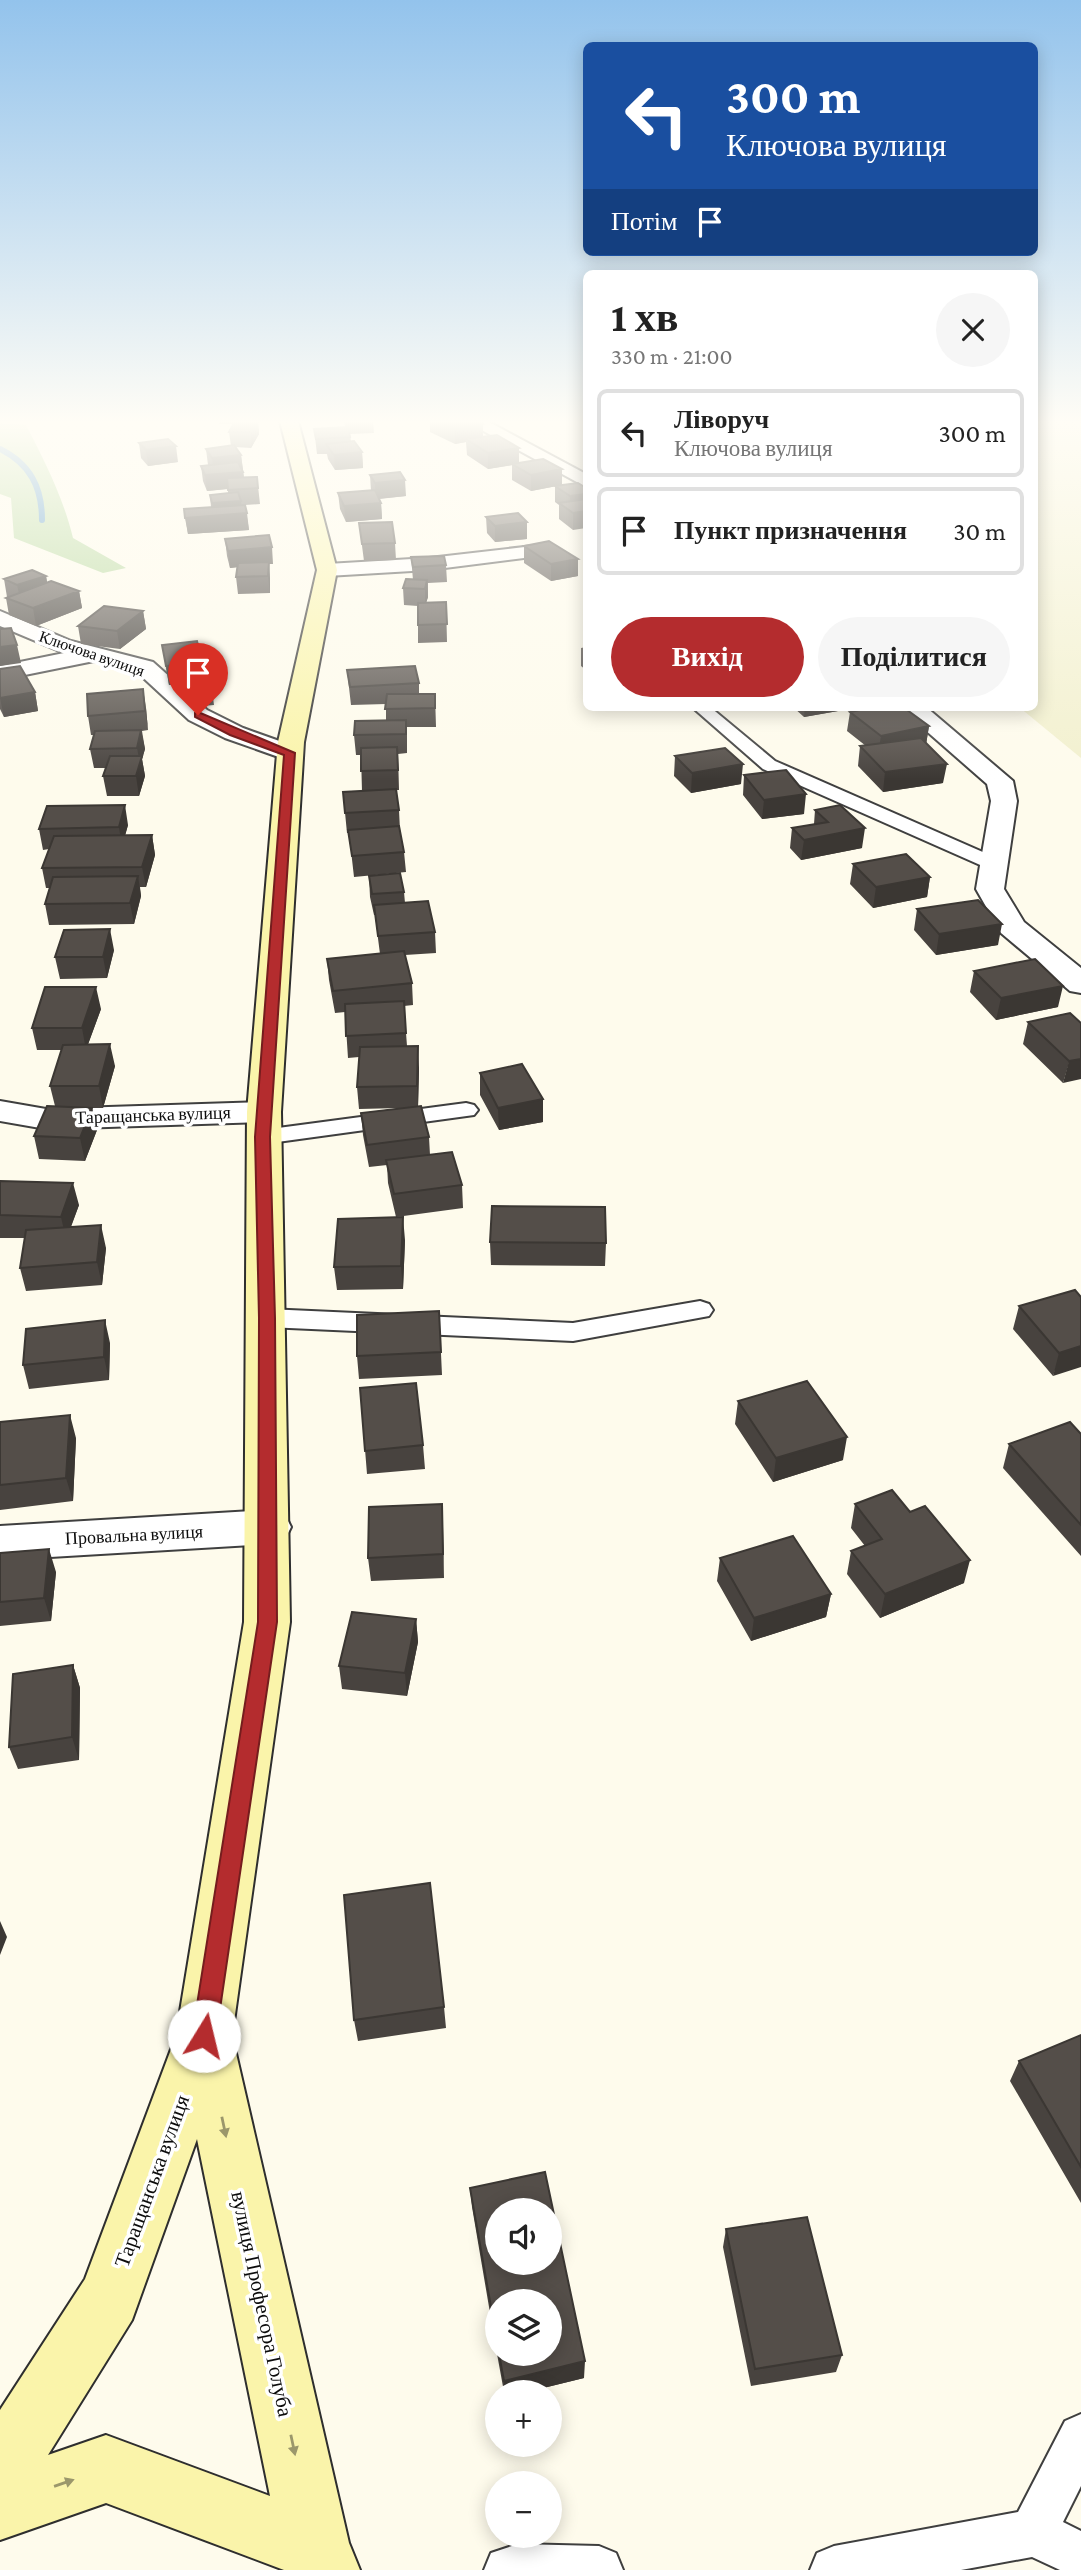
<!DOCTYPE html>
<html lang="uk">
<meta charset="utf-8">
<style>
:root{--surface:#fff;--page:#f6f6f6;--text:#222;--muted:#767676;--line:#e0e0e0;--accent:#b42c2e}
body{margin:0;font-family:"Crimson Pro",serif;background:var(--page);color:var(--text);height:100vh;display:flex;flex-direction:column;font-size:26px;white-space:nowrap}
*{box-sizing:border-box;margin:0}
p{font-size:23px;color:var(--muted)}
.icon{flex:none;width:38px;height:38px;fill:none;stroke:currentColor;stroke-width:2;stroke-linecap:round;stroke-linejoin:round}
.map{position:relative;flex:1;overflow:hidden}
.sheet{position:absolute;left:583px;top:270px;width:455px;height:441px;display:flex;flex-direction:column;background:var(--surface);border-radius:10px;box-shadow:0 4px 18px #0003}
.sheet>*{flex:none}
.guide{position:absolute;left:583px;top:42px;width:455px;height:214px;border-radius:10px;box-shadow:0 4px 18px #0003;background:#1a4fa0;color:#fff;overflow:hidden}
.tools{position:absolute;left:485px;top:2198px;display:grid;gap:14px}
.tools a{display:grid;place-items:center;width:77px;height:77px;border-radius:50%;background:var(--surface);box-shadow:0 4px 18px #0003;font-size:35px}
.pin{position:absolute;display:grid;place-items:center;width:60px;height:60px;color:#fff;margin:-72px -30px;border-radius:50% 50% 50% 0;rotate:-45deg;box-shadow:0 0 7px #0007}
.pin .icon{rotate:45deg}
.me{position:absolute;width:77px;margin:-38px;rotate:9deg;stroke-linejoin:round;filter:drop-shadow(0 0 5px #0008)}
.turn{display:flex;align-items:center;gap:24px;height:147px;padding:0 28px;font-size:32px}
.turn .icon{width:91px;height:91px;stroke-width:2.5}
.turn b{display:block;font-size:49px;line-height:60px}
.then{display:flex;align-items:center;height:66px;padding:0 28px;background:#0003;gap:14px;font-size:26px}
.round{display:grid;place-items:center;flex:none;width:74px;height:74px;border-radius:37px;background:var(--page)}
.head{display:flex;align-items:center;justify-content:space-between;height:119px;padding:0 28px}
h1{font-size:42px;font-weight:700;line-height:52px}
.cta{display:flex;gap:14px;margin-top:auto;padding:14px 28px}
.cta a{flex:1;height:80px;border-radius:42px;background:var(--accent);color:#fff;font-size:28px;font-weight:700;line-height:80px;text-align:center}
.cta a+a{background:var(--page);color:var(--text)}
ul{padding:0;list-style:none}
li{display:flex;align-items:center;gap:21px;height:88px;margin:0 14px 10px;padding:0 14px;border:4px solid var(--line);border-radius:10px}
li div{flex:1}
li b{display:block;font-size:26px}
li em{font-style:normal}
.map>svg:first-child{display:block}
.farmland{fill:#f2f0ce}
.forest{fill:#b2d698}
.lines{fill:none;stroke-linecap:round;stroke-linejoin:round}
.stream{stroke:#3f8bc5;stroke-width:6}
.lane-casing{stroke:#3f3f3f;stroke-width:4}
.street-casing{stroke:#3f3f3f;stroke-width:4}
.secondary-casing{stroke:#2e2e2e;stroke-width:4}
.lane{fill:#fff;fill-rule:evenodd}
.street{fill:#fff;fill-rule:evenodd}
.secondary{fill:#faf4aa;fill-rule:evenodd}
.wall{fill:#48433f}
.shaded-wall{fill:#3b3733}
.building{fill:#544e49;stroke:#3b3733;stroke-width:2;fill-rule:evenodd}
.oneway{fill:#9b976b}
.route{fill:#b42c2e;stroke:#751d1e;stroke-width:2}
.labels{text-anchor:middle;stroke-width:7;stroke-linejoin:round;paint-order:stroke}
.far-street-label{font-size:16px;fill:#0c0c0c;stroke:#fff}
.street-label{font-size:18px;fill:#0c0c0c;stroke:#fff}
.near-street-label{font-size:21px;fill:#0c0c0c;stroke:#fff}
</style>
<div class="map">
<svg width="1081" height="2570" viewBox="0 0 1081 2570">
<rect width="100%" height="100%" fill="#fefbec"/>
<path class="farmland" d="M1034 421H1081V758L1019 707H1034Z"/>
<path class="forest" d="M0 423 26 425C45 462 63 497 73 538L126 568 103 573 14 538 11 498 0 494Z"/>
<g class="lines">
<path class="stream" d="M0 449C30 464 42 487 42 520"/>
<defs>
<path id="lane" d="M692 707H710L775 761 1001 860 1004 864 1001 868H987L763 769Z
M466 1103 474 1105 478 1110 474 1115 263 1144 255 1142 251 1137 255 1132 263 1130Z
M700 1301 709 1304 713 1310 709 1316 573 1341 267 1327 258 1324 254 1318 258 1312 267 1309 573 1323Z
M1081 2414V2486L1063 2522 1081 2531V2570H1060L1032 2557 961 2570H810L817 2553 834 2546 1018 2512 1065 2421Z
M518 2544 599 2546 616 2553 623 2570H484L491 2553Z"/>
<path id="street" d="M465 421H487L586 474V487Z
M533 546 540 548 543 552 540 556 429 570 327 576 320 574 317 570 320 566 327 564 429 558Z
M0 611 71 641 153 662 207 710 243 728 299 748 303 753 299 758 290 761 225 738 189 720 137 672 94 661 0 680V666L64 653 0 626Z
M899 707H926L1013 781 1017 801 1004 889 1024 922 1081 968V993L1070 991 1001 933 976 889 991 801 987 784Z
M0 1101 46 1109 264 1102 276 1105 281 1112 276 1119 264 1122 46 1129 0 1121Z
M269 1510 285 1515 291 1527 285 1539 269 1544 0 1560V1526Z"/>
<path id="secondary" d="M280 421H298L337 570 304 742 281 1112 290 1622 232 2036 349 2543 360 2570H284L106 2503 0 2540V2410L85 2279 176 2036 244 1622 247 1112 278 742 317 570ZM197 2139 270 2496 106 2435 48 2455 132 2320Z"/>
</defs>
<use href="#lane" class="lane-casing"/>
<use href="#street" class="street-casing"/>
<use href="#secondary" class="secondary-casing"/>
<use href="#lane" class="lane"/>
<use href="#street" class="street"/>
<use href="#secondary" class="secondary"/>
</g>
<path class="wall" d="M219 421H258L259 434 251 448 235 447 241 455 244 477H257L260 504 245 505 249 530 188 534 184 509 211 507 210 495 228 493V489L207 491 203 481 201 466 208 465 206 449 231 446 229 432 234 424H219Z
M344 421H373L374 433 350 434 351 442 362 452 363 468 335 470 328 459 327 454H317L314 429 345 427Z
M430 421H478L483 424V437L519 448V463L562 485 531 491 512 480V465L488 469 467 455 466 442 455 444 430 432Z
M139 443 178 462 148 466 141 458Z
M370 475 406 496 379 499 381 503 382 519 346 522 340 509 338 493 371 491Z
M555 486 586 488 573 530 559 519V505L555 502Z
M486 517 527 522V539L495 542 487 533Z
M359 523 395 543 396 560 364 561Z
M225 539 273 564H269L270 579V593L238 594 236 577 237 567 230 568 227 556Z
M524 546 578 576 551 581 524 563Z
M411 557 446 565 447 582 428 583V597L426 603 446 602 447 642 418 643V606L404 605 403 588 413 580Z
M46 576 47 583 79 591 82 608 36 626 9 615 6 598 7 597 4 579Z
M143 611 146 629 120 649 81 644 78 626Z
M162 645 204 675H210L214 705 191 707 188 683 169 685Z
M586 647V670L581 666V648Z
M0 669 35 692 38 711 4 717 0 709Z
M347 670 419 683V694H435L436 727H407V753L398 754 399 790H396L399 810 400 830 404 852 406 872 354 877 349 833H347L343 792 362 791 361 755H356L354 735 386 720V704L351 705Z
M793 707H839L838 711 804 717Z
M146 708 148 730 142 731 145 749 142 759 145 776 139 796H107L103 776 106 768H94L90 749 94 735H91L88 716Z
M850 712 929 726 926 744 943 783 883 792 858 766 860 746H866L847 731Z
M675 756 741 784 691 793 674 776Z
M744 775 804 814 762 819 743 795Z
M815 810 862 848 801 860 790 848 792 828 814 824Z
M128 825 125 835H152L155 855 146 887H140L141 896 134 924 49 925 45 904 50 888H46L42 868 49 849 43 850 39 829Z
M853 864 930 877 927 897 873 908 850 884Z
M369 876 404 892 405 903 435 932 436 953 405 955 412 983 413 1005 404 1006 407 1046 419 1068 418 1106 429 1137 430 1155 462 1185 463 1208 396 1217 388 1183 387 1165 369 1167 363 1135 361 1113 400 1108 359 1109 357 1087 359 1057 348 1058 345 1012 335 1013 329 980 327 959 380 954 375 915H374L370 897Z
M917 909 998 945 936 955 914 930Z
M114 950 107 978 60 979 55 957Z
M974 971 1058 1007 996 1020 970 992Z
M101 1009 88 1044 115 1066 103 1108H92L97 1130 85 1161 39 1159 34 1136 55 1106 50 1086 62 1050H37L32 1028Z
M1028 1022 1081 1023 1063 1083 1023 1044Z
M480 1073 543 1099V1122L499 1130 480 1095Z
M0 1181 79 1205 71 1227 106 1248 102 1285 26 1291 20 1268 25 1238H0Z
M405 1240 403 1289 337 1290 334 1267Z
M490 1242 606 1243 605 1266 491 1265Z
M1081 1297 1053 1376 1013 1329 1019 1306Z
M439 1311 442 1375 359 1379 357 1356Z
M110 1343 109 1380 29 1389 23 1365Z
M360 1388 423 1445 425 1469 367 1474Z
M738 1401 843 1460 773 1482 735 1424Z
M1081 1434V1556L1003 1468 1009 1444Z
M76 1438 73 1501 0 1510V1485Z
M442 1504 444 1578 371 1581 368 1558Z
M855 1504 964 1583 880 1618 847 1574 851 1551 865 1546 851 1528Z
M0 1553 56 1572 51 1621 0 1626Z
M720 1558 831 1594 826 1617 751 1641 717 1581Z
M416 1619 418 1642 407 1696 342 1689 339 1666Z
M73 1665 80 1688 79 1760 18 1769 9 1747Z
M444 2007 446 2028 358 2041 354 2020Z
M1081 2035V2203L1010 2081 1019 2061Z
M470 2188 584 2378 527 2392H504L497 2354H550L497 2301V2354L472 2207Z
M726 2229 842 2355 836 2372 751 2386 723 2247Z"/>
<path class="shaded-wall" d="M256 421H258L259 434 251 448 250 432Z
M483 424V439H466V442L455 444V429Z
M176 446 178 462 148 466 146 450Z
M519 448V464L488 469V453Z
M362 452 363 468 335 470 334 455Z
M241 455 243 471 214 474 212 458Z
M562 469V485L531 491V475Z
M243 472 245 487 207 491 205 475Z
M405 480 406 496 376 499 375 483Z
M586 494V510L570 511V496Z
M241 501 242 514 247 513 249 530 188 534 185 518 214 516 212 503Z
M381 503 382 519 346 522 344 506Z
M586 511V528L573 530V513Z
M527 522V539L495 542V526Z
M272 547 273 564H269L270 579V593L268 576 269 564 230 568 228 551Z
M578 559V576L551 581V564Z
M46 576 49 593 21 602 17 585Z
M427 580 428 597 425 606V589Z
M79 591 82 608 36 626 33 608Z
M143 611 146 629 120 649 117 631Z
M17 645 21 663 0 666V647Z
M202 663 205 682 169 685 166 666Z
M143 689 146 708 148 730 145 711Z
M35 692 38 711 4 717 0 698Z
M805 707H839L838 711 804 717Z
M929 726 926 745 878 755 881 736Z
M141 730 145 749 142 759 145 776 139 796 136 776 140 763 137 748Z
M743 764 741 784 691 793 692 773Z
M947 764 943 783 883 792 885 772Z
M806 794 804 814 762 819 764 800Z
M125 805 128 825 122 847 119 827Z
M865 828 862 848 801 860 804 840Z
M152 835 155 855 146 887 142 867Z
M138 876 141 896 134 924 130 903Z
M930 877 927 897 873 908 876 887Z
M1002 924 998 945 936 955 939 934Z
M110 929 114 950 107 978 103 957Z
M1063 986 1058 1007 996 1020 1001 998Z
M96 987 101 1009 86 1050 82 1028Z
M110 1044 115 1066 103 1108 99 1086Z
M418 1046 419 1068 418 1108 417 1086Z
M1081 1059V1079L1063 1083 1069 1061Z
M543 1099V1122L499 1130 498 1108Z
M92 1108 97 1130 85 1161 80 1138Z
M73 1183 79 1205 66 1239 61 1217Z
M403 1217 405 1240 403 1289 401 1266Z
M101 1225 106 1248 102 1285 97 1262Z
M105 1320 110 1343 109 1380 104 1357Z
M1081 1346V1367L1053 1376 1059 1353Z
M70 1415 76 1438 73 1501 66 1478Z
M847 1437 843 1460 773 1482 776 1458Z
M442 1504 443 1527 444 1578 443 1554Z
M49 1549 56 1572 51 1621 44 1598Z
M970 1560 964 1583 880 1618 885 1594Z
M831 1594 826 1617 751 1641 754 1618Z
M416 1619 418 1642 407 1696 405 1673Z
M73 1665 80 1688 79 1760 72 1737Z
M0 1921 7 1937 0 1955Z
M585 2361 584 2378 527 2392H504V2381Z"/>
<path class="building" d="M235 421H256L250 432H229Z
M439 421H478L483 424 455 429Z
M348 427 350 437 316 439 314 429Z
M497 435 519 448 488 453 466 439Z
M168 439 176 446 146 450 139 443Z
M354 441 362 452 334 455 326 444Z
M234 445 241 455 212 458 206 449Z
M543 459 562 469 531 475 512 464Z
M238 462 243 472 205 475 201 466Z
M400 472 405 480 375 483 370 475Z
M257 477 258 488 228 490 227 478Z
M578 483 586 488V494L570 496 555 486Z
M375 490 381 503 344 506 338 493Z
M238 492 241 501 212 503 210 495Z
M586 499V511L573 513 559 503Z
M245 505 247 513 185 518 184 509Z
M518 513 527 522 495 526 486 517Z
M392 522 395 543 362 544 359 523Z
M269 535 272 547 228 551 225 539Z
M549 541 578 559 551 564 524 546Z
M444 556 446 565 413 567 411 557Z
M269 562 268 576 236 577 238 563Z
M32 570 46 576 17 585 4 579Z
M406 579 427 580 425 589 403 588Z
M51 581 79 591 33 608 6 598Z
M446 602 447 624 418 625V603Z
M104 606 143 611 117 631 78 626Z
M11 628 17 645 0 647V629Z
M197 641 202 663 166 666 162 645Z
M20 666 35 692 0 698V669Z
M415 666 419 683 350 687 347 670Z
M210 675 212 687 189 688 187 676Z
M143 689 145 711 88 716 87 694Z
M387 694H435V708L385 709Z
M875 707H903L929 726 881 736 850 712Z
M406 720V734L354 735 355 721Z
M141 730 137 748 90 749 95 731Z
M921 738 947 764 885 772 860 746Z
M397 747 398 770 361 771V748Z
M725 748 743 764 692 773 675 756Z
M110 756H142L136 776H103Z
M786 770 806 794 764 800 744 775Z
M396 789 399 810 345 813 343 792Z
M125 805 119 827 39 829 47 806Z
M840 805 865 828 804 840 792 828 828 822 815 810Z
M399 826 404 852 352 856 348 830Z
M152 835 142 867 42 868 54 836Z
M906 854 930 877 876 887 853 864Z
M400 873 404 892 372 894 369 876Z
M138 876 130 903 45 904 53 877Z
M978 900 1002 924 939 934 917 909Z
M428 901 435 932 378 936 374 905Z
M110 929 103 957H55L64 930Z
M404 951 412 983 333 991 327 959Z
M1035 959 1063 986 1001 998 974 971Z
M45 987H96L82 1028H32Z
M404 1001 406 1033 346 1036 345 1004Z
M1070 1013 1081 1023V1059L1069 1061 1028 1022Z
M110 1044 99 1086H50L63 1045Z
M418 1046 417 1086 357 1087 360 1047Z
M522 1064 543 1099 498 1108 480 1073Z
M47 1106 92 1108 80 1138 34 1136Z
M421 1106 429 1137 367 1145 361 1113Z
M452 1152 462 1185 394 1194 386 1160Z
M0 1181 73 1183 61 1217 0 1215Z
M492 1206 605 1207 606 1243 490 1242Z
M403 1217 401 1266 334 1267 338 1219Z
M101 1225 97 1262 20 1268 26 1230Z
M1075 1290 1081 1297V1346L1059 1353 1019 1306Z
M439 1311 441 1352 357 1356V1315Z
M105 1320 104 1357 23 1365 26 1329Z
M807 1381 847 1437 776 1458 738 1401Z
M416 1383 423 1445 365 1451 360 1388Z
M70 1415 66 1478 0 1485V1422Z
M1070 1422 1081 1434V1525L1009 1444Z
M892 1490 910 1512 925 1506 970 1560 885 1594 851 1551 882 1539 855 1504Z
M442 1504 443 1554 368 1558 369 1507Z
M793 1536 831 1594 754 1618 720 1558Z
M49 1549 44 1598 0 1602V1553Z
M352 1612 416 1619 405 1673 339 1666Z
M73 1665 72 1737 9 1747 13 1674Z
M430 1883 444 2007 354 2020 344 1895Z
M1081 2035V2167L1019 2061Z
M545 2172 585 2361 504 2381 499 2354H550V2301H497V2341L470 2188ZM497 2210H550V2263H497Z
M807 2217 842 2355 755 2369 726 2229Z"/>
<defs><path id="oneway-solid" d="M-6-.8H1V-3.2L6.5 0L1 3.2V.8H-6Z" transform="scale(1.75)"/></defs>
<g class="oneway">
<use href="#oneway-solid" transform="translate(224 2127) rotate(78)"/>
<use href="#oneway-solid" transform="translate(293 2445) rotate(78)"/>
<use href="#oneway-solid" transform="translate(64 2483) rotate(-19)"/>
</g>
<linearGradient id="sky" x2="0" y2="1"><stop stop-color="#93c3ec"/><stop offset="0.54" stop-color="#fffdf6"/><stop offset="1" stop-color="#fffdf6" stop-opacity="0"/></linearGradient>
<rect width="1081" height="781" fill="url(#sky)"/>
<path class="route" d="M198 712 295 753 270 1137 275 1318 277 1622 216 2036 212 2045 204 2048 196 2045 192 2036 258 1622 259 1318 255 1137 284 755 230 735 195 717V713Z"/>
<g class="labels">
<g class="far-street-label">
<text transform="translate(92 653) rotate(19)" y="6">Ключова вулиця</text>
</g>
<g class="street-label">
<text transform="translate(153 1115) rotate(-2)" y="6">Таращанська вулиця</text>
<text transform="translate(134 1535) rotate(-3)" y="6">Провальна вулиця</text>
</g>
<g class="near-street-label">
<text transform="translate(152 2181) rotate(-70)" y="7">Таращанська вулиця</text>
<text transform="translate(262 2304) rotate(78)" y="7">вулиця Професора Голуба</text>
</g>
</g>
</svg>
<div class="tools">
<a><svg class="icon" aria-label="sound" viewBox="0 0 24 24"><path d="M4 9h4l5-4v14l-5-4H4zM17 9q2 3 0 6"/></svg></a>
<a><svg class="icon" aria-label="layers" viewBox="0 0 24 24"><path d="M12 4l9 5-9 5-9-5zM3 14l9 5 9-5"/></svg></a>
<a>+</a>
<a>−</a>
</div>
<div class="pin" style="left:198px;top:715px;background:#d93025"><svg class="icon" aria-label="arrive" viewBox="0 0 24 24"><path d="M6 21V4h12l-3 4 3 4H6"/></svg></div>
<svg class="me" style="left:204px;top:2036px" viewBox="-20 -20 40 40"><circle r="19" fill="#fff"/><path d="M0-13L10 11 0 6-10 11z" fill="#b42c2e"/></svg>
<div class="guide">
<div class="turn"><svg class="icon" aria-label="left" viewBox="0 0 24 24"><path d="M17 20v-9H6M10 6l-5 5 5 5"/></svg><div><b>300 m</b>Ключова вулиця</div></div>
<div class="then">Потім<svg class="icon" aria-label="arrive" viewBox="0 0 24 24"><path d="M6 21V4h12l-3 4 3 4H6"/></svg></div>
</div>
<section class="sheet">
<div class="head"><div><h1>1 хв</h1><p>330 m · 21:00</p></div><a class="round"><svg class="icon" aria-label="close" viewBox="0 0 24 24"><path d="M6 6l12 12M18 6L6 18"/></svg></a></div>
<ul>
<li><svg class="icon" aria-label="left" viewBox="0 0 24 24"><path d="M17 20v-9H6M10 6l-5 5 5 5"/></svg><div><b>Ліворуч</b><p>Ключова вулиця</p></div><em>300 m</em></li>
<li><svg class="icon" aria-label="arrive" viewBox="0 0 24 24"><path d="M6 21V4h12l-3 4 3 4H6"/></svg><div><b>Пункт призначення</b></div><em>30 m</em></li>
</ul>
<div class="cta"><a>Вихід</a><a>Поділитися</a></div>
</section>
</div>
